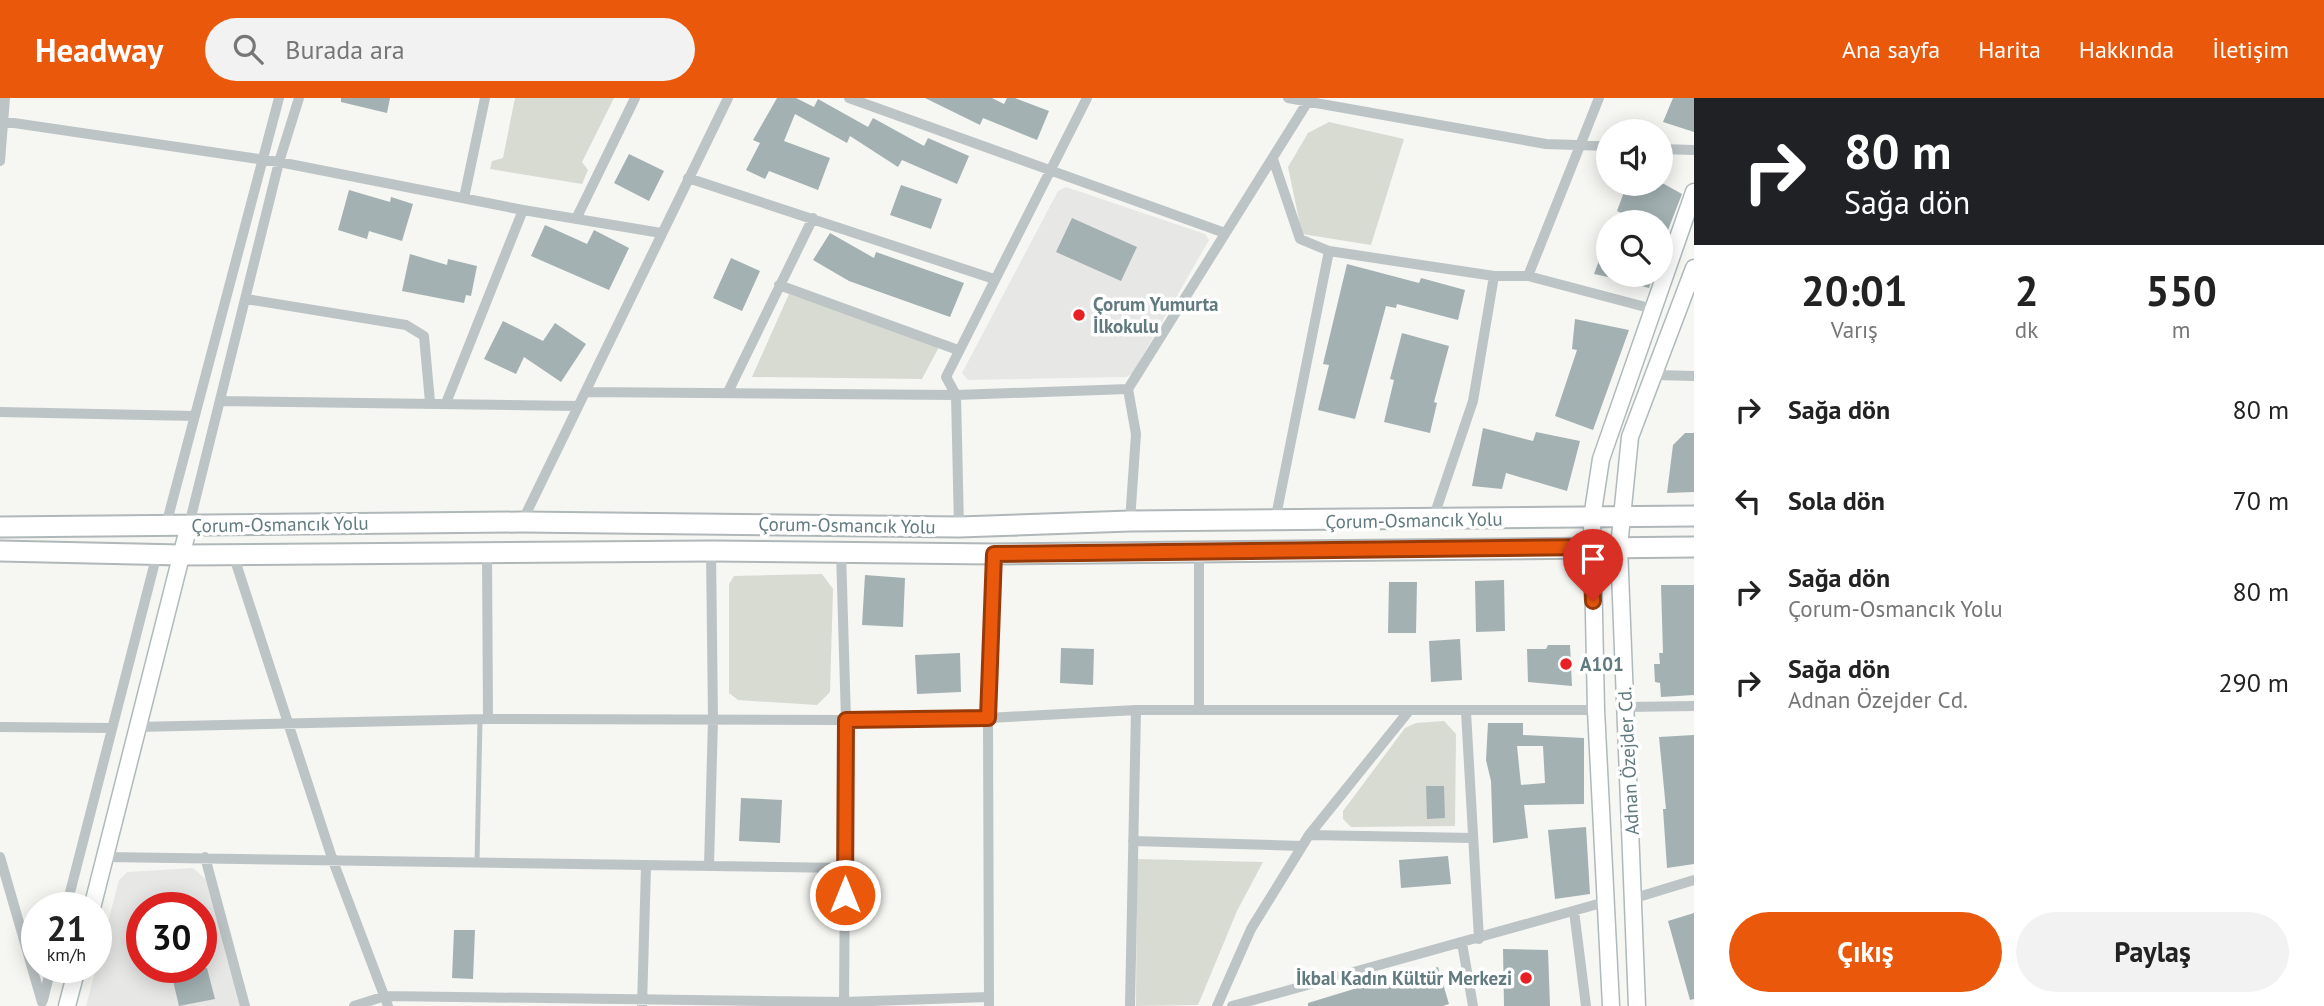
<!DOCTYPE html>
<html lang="tr">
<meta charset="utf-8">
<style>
:root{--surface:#fff;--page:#f2f2f2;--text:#222;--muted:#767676;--accent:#ea580c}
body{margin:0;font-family:"PT Sans",sans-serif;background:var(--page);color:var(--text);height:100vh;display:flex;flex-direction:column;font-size:26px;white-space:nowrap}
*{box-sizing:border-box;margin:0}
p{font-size:23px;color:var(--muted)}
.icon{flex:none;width:38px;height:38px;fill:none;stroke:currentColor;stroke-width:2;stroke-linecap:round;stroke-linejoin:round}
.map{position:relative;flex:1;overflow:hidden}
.details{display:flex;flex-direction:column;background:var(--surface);width:630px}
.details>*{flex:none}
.guide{background:#202124;color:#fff;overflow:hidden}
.tools{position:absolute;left:1596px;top:21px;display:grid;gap:14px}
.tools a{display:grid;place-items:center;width:77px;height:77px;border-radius:50%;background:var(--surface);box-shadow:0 4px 18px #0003;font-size:35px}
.speed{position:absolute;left:21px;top:794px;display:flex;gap:14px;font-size:35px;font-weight:700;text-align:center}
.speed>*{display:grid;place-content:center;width:91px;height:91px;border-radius:50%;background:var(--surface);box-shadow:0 4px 18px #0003;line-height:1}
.speed small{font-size:18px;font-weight:400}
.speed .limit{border:10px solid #d22;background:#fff;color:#111}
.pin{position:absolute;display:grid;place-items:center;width:60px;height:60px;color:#fff;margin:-72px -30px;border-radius:50% 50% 50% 0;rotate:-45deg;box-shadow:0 0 7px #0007}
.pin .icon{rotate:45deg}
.me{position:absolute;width:77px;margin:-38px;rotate:0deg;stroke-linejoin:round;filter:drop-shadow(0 0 5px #0008)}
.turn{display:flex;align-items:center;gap:24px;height:147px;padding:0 35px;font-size:32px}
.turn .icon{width:91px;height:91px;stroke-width:2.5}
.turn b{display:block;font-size:49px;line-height:60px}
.eta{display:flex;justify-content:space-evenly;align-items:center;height:119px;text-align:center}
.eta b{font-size:42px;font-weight:800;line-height:49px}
.action{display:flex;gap:14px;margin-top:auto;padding:14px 35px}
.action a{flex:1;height:80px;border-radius:42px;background:var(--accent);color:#fff;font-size:28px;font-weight:800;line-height:80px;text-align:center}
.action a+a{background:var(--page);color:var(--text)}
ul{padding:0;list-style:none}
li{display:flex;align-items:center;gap:21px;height:91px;padding:0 35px}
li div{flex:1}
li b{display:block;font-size:26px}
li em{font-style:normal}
header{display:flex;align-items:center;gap:42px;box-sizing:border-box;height:98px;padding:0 35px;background:var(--accent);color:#fff}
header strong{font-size:33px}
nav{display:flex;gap:38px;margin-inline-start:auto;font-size:24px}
.search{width:490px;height:63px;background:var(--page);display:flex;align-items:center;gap:18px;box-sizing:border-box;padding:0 24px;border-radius:38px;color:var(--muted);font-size:26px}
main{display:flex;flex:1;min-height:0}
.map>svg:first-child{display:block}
.built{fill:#e7e7e6;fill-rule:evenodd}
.green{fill:#d8dbd2}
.building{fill:#a3b1b3;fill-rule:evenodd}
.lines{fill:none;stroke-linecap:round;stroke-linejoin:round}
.secondary-casing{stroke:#afb9bb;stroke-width:19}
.highway-casing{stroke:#b0b7b9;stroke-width:23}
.lane{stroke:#bdc4c6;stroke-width:5}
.street{stroke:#bdc4c6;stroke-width:10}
.secondary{stroke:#fff;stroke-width:16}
.highway{stroke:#fff;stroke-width:19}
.route-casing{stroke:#983908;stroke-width:18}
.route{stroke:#ea580c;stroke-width:12}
.poi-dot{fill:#e92023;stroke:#fff;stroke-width:2.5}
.labels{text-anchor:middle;stroke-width:7;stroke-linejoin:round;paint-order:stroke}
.poi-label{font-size:19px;font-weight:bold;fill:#607a7f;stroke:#fff;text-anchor:start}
.street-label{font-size:19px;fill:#607a7f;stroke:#fff}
</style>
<header>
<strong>Headway</strong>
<div class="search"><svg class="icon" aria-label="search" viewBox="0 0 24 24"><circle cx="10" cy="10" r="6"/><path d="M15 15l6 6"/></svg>Burada ara</div>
<nav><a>Ana sayfa</a><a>Harita</a><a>Hakkında</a><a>İletişim</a></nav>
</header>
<main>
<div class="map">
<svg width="1694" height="908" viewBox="0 0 1694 908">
<rect width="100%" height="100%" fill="#f6f6f3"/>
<path class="built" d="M1066 89 1205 136 1209 142 1132 276 1126 279 968 282 962 275 1058 93Z
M193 770 209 784 241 908H86L119 782 127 774ZM142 810H201V870H142Z"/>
<path class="green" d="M515 0H614L582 64 588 72 582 86 490 71 492 63 503 60Z
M1329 24 1404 41 1371 147 1302 136 1288 69 1308 35Z
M789 196 939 249 922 281 752 279Z
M822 476 833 491 830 594 817 607 738 602 729 595V486L734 478Z
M1444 623 1456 636 1455 728 1351 729 1343 721V713L1405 630 1416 625Z
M1137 761 1263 764 1237 813 1198 907 1136 908Z"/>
<path class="building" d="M341 0H390L387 15 341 4Z
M777 0H796L814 9 818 1 868 29 873 20 924 48 928 40 969 58 957 86 902 62 898 69 850 38 847 45 795 16 784 43 830 60 818 92 769 73 765 81 746 72 760 45 753 42Z
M925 0H992L1004 6 1007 0H1015L1049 13 1037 42 983 20 980 27Z
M1673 0H1694V34L1663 24Z
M629 56 664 73 649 103 614 85Z
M1627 86H1664L1682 96 1661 150V124H1640L1617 113Z
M901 87 942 101 931 131 890 117Z
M349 92 390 104 391 99 413 106 402 143 369 133 367 141 338 132Z
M1072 120 1137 149 1121 183 1056 154Z
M545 127 587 146 594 132 629 150 609 192 531 158Z
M830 135 874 160 876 154 964 185 950 219 849 183 813 162Z
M1607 141H1608V179L1594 176Z
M410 156 447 167 448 161 477 168 471 198 466 197 464 205 402 193Z
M731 160 760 173 742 213 713 200Z
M1347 166 1419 185 1421 180 1465 192 1458 222 1397 206 1396 210 1386 208 1355 321 1318 312 1329 267 1323 266Z
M1613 177H1653L1649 190 1612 180Z
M1575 221 1629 232 1593 332 1555 318 1577 252 1572 251Z
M503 223 543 243 555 225 586 246 561 284 524 259 516 276 484 261Z
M1402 235 1449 248 1434 304 1437 305 1430 335 1384 324 1394 282 1390 281Z
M1483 330 1533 343 1536 334 1580 343 1567 393 1506 375 1502 391 1472 388Z
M1685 335H1694V394L1667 395 1673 347Z
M865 477 905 480 903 529 862 527Z
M1504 482 1505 533 1476 534 1475 483Z
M1389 484H1417L1416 535H1388Z
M1661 487H1694V597L1661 599 1660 585 1655 584 1654 566H1660L1659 555H1663Z
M1460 541 1462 582 1431 584 1429 543Z
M1548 547H1570L1572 588 1528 584 1527 551H1546Z
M1061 550 1094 551 1093 587 1060 585Z
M960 555 961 594 917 596 915 557Z
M1488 625H1523V637L1584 640V706L1524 707 1528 740 1493 745 1491 683 1486 662ZM1517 648H1543L1545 685 1521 687Z
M1694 637V766L1667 770 1663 711H1666L1659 639Z
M1426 688H1444L1445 720 1427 721Z
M741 700 782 702 780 745 739 743Z
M1586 729 1590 796 1555 801 1548 732Z
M1448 758 1451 786 1401 790 1399 762Z
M191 799 194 810H161L160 806Z
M1694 815V901L1690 902 1668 823Z
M454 832H475L473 881 452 880Z
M1503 851 1548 852 1550 908H1504Z
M1438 869 1449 906 1443 908H1308V905L1403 876 1405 879Z
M170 870H207L215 901 179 908Z"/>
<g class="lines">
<defs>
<path id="secondary" d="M92 810 189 427
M67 908 77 870
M1611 908 1596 612 1592 420 1601 361 1694 94
M1637 908 1619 449 1630 339 1694 170"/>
<path id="highway" d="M0 429 522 424 959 429 1130 423 1694 418
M0 453 181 457 711 453 994 456 1694 449"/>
</defs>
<use href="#secondary" class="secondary-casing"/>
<use href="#highway" class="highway-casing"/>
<path class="lane" d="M477 765 480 622"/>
<path class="street" d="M849 0 1225 135
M1288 0 1546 46 1608 48
M0 23 279 64 523 112 661 135
M1661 51 1694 52
M1273 61 1300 141 1329 153 1494 178H1528L1653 211
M0 63 5 0
M688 80 994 181
M464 100 485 0
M576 121 635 0
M1528 178 1599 0
M779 187 958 252
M246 201 406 227 424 238 430 304
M1655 277 1694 278
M585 294 956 297 1128 291
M728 294 813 120
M220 303 578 308
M446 305 523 112
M0 314 195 318
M1433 421 1473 303 1494 178
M1130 423 1136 336 1128 291 1310 0
M1275 423 1329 153
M522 424 728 0
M166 427 279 0
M189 427 279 64 299 0
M959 429 956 297 946 279 1087 0
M1199 453V612
M841 454 846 622 844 908
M233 456 333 763 388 908
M487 457 488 621
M1625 609 1694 608
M1466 614 1479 841
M0 629 112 630
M137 629 488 621 846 622 988 620 1136 612H1596
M1309 737 1473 740
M1133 743 1302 748
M0 759 42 904
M106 759 845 770
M205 759 245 908
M709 768 713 621 711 453
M1635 800 1694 782
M66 810 157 456
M1574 813 1586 908
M1462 845 1473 908
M43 902 51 870
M354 908 385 898 844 904 989 899
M642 908 646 769
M989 908 988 620 994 456
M1130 908 1136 612
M1217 908 1251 831 1309 737 1408 614
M1232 908 1605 804"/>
<use href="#secondary" class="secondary"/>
<use href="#highway" class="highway"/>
</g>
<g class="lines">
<defs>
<path id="route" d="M845 797 846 622 988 620 994 456 1591 449 1593 503"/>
</defs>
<use href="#route" class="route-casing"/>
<use href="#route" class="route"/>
</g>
<g class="poi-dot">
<circle cx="1079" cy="217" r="7"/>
<circle cx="1566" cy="566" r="7"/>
<circle cx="1526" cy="880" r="7"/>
</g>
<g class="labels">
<g class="poi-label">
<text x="1093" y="213">Çorum Yumurta<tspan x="1093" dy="22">İlkokulu</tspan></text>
<text x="1580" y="573">A101</text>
<text x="1512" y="887" text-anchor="end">İkbal Kadın Kültür Merkezi</text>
</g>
<g class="street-label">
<text transform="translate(1414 422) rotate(-1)" y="7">Çorum-Osmancık Yolu</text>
<text transform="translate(280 426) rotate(-1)" y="7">Çorum-Osmancık Yolu</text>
<text transform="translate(847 427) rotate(1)" y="7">Çorum-Osmancık Yolu</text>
<text transform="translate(1628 663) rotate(-93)" y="7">Adnan Özejder Cd.</text>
</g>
</g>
</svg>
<div class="tools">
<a><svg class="icon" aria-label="sound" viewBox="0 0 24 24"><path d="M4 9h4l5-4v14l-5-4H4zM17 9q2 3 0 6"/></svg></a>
<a><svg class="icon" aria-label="search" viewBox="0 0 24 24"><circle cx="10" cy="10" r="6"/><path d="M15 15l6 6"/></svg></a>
</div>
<div class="speed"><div>21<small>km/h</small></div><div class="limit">30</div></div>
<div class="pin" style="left:1593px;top:503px;background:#d93025"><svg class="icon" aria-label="arrive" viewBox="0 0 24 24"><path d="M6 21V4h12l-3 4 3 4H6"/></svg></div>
<svg class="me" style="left:845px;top:797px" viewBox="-20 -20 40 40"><circle r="17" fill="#ea580c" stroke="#fff" stroke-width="3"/><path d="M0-11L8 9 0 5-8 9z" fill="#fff"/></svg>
</div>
<section class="details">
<div class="guide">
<div class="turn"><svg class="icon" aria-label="right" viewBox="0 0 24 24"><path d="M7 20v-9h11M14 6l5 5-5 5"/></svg><div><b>80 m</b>Sağa dön</div></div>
</div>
<div class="eta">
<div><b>20:01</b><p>Varış</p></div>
<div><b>2</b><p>dk</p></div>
<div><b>550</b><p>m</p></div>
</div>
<ul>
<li><svg class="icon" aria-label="right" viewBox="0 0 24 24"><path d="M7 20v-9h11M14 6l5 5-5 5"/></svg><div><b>Sağa dön</b></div><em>80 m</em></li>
<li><svg class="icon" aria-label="left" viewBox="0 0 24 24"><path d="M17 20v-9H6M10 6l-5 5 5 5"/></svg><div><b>Sola dön</b></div><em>70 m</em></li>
<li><svg class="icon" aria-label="right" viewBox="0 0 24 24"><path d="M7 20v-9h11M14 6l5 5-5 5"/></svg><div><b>Sağa dön</b><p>Çorum-Osmancık Yolu</p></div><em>80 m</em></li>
<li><svg class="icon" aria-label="right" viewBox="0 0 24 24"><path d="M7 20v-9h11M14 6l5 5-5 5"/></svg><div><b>Sağa dön</b><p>Adnan Özejder Cd.</p></div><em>290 m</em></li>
</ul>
<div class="action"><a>Çıkış</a><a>Paylaş</a></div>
</section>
</main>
